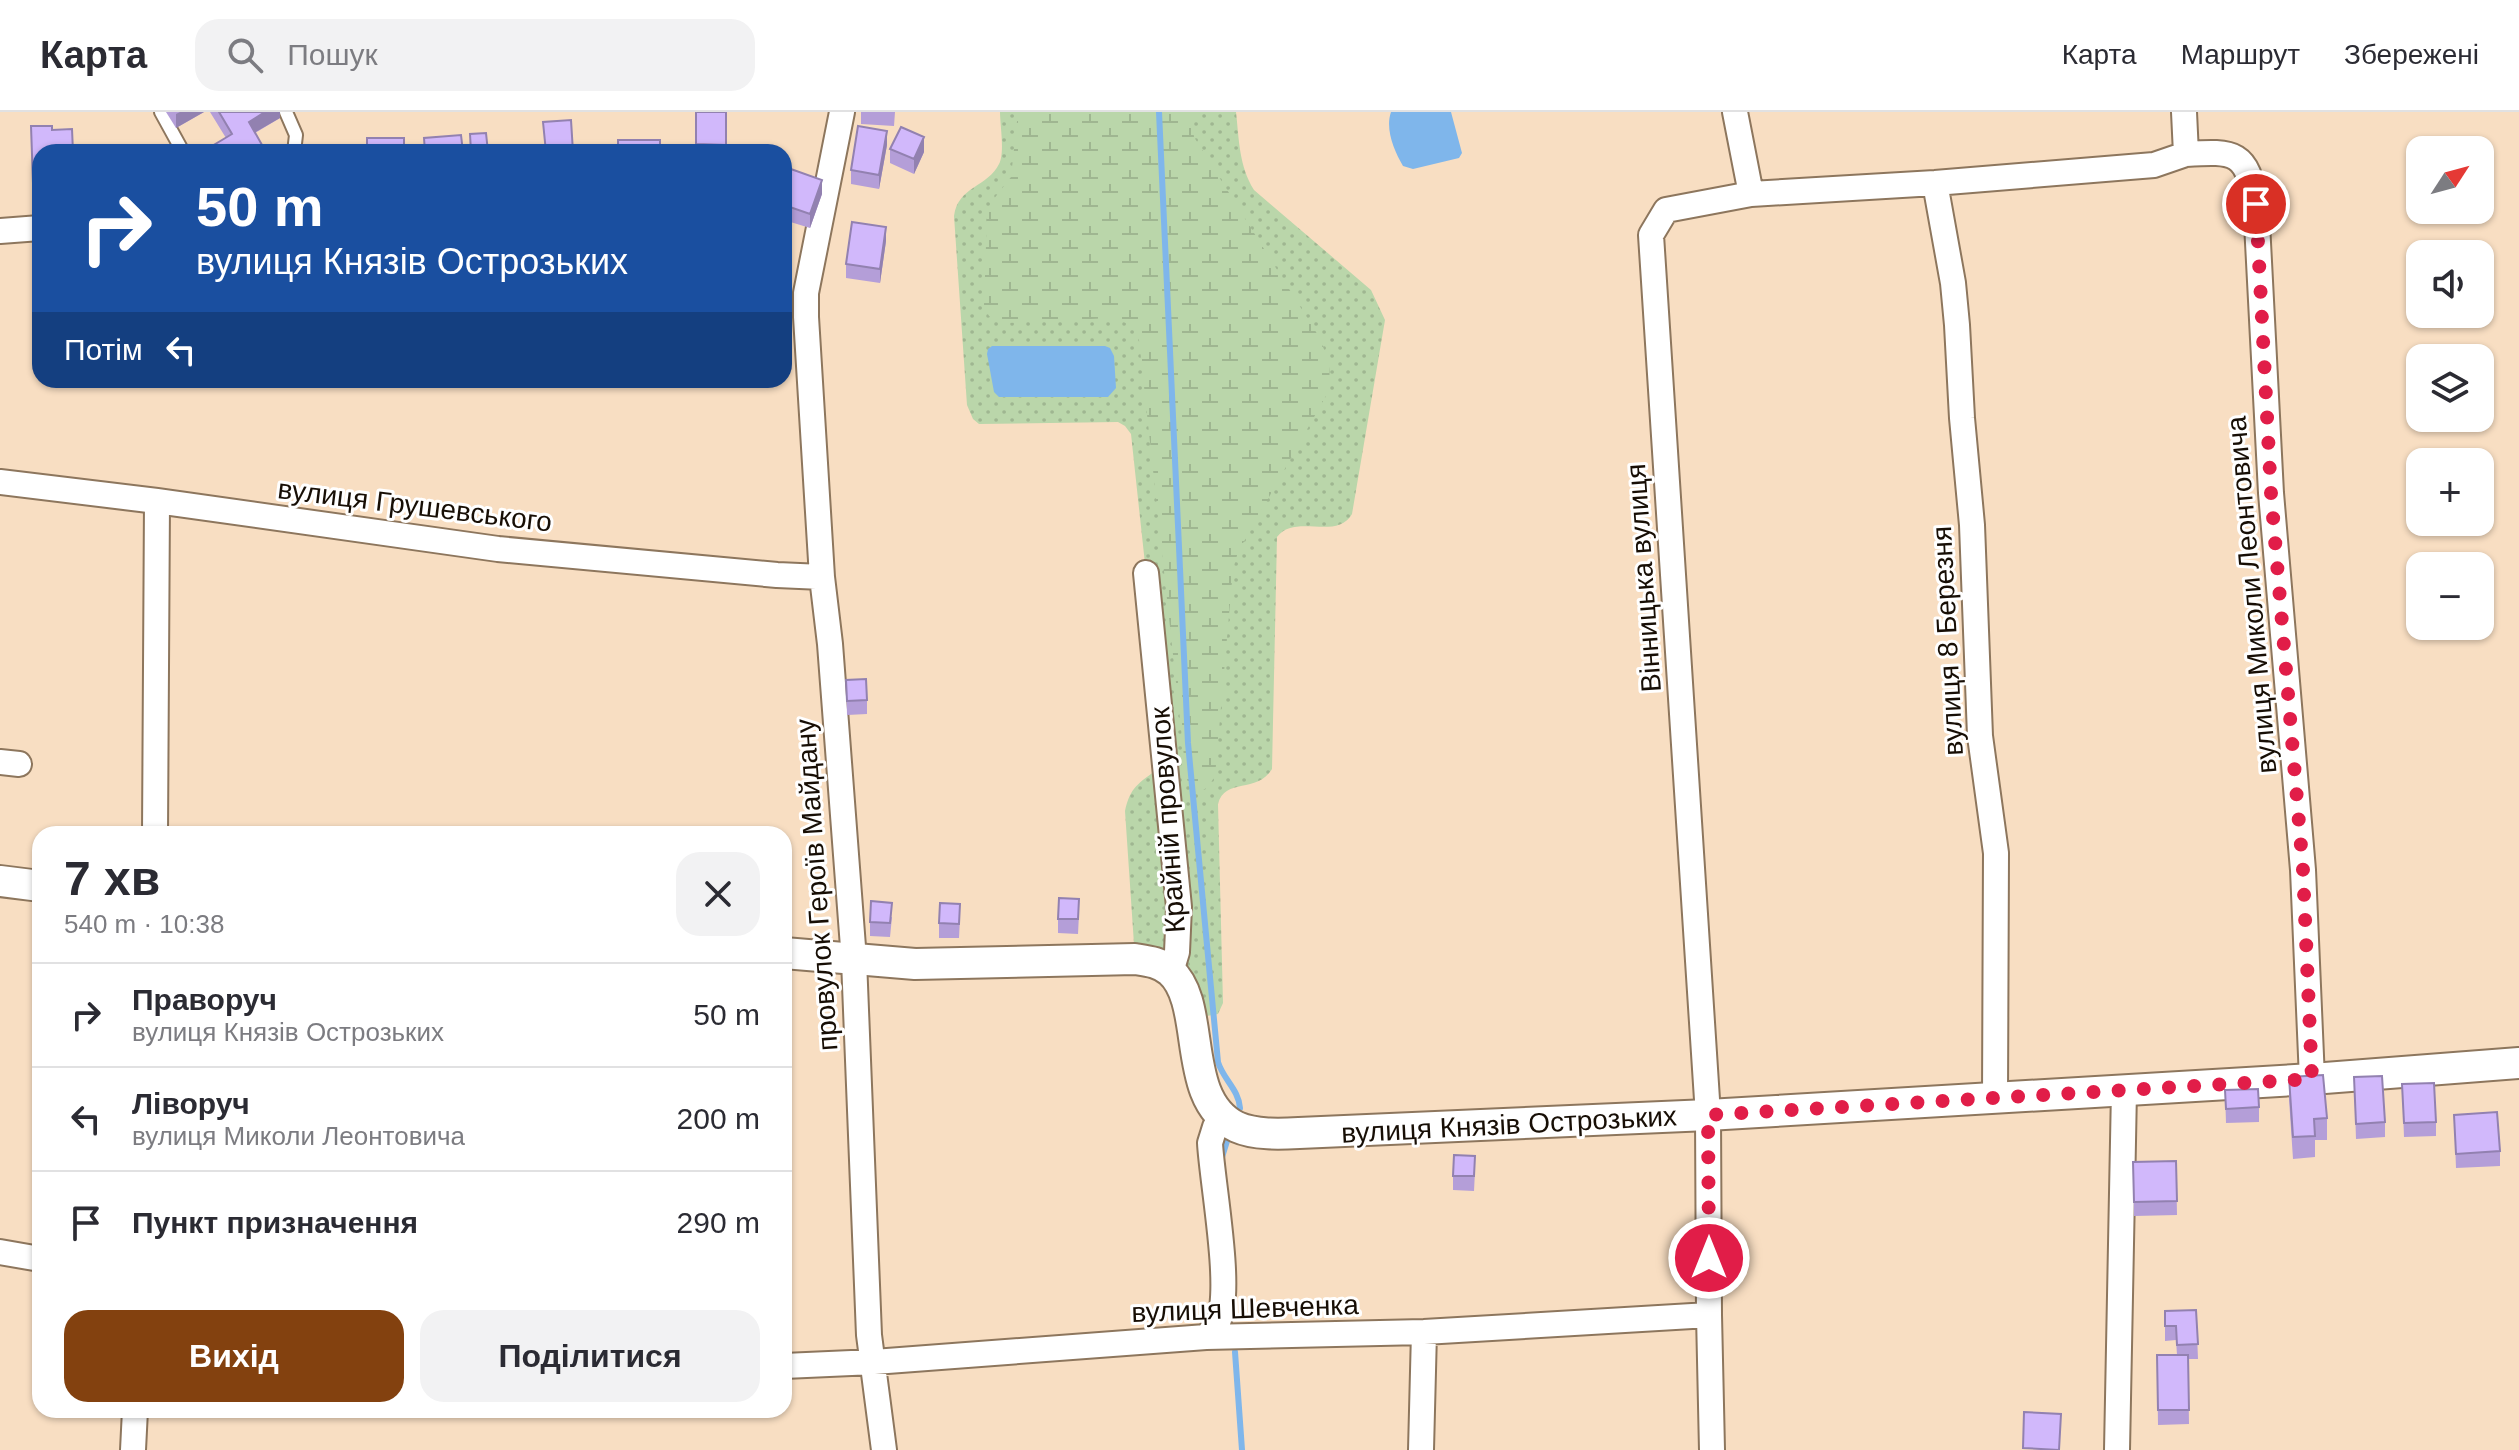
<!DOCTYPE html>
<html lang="uk">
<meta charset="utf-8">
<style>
:root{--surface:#fff;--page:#f2f2f3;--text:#2b2b33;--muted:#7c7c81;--line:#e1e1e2;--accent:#83410f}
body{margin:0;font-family:Arial,sans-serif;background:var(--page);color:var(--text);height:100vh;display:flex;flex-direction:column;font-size:30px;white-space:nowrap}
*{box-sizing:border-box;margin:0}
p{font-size:26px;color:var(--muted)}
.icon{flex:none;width:44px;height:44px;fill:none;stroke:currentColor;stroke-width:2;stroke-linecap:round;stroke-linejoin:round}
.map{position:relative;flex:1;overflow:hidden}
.sheet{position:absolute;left:32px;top:714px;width:760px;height:592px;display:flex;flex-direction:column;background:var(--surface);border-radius:24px;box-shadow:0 2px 6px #0004}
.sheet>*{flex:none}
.top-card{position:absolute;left:32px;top:32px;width:760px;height:244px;border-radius:24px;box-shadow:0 2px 6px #0004;background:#1a4fa0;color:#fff;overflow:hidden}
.needle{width:52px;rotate:54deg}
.buttons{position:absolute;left:2406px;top:24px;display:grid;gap:16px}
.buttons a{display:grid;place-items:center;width:88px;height:88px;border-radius:16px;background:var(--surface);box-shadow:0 2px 6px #0004;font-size:40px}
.pin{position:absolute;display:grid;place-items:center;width:68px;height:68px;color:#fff;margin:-34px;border:4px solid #fff;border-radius:50%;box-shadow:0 2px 8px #0007}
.me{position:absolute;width:88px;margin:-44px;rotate:0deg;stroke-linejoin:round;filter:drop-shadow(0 0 6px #0008)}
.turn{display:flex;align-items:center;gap:28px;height:168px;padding:0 32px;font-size:36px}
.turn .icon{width:104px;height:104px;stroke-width:2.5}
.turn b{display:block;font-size:56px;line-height:68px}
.then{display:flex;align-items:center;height:76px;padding:0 32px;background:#0003;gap:16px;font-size:30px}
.round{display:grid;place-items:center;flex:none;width:84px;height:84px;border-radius:24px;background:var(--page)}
.headline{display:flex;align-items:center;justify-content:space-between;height:136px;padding:0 32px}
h1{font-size:48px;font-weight:700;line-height:60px}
.cta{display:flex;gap:16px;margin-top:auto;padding:16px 32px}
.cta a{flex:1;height:92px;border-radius:24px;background:var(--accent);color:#fff;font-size:32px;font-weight:700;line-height:92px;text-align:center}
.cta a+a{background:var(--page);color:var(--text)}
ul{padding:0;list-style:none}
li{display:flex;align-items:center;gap:24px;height:104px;padding:0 32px;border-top:2px solid var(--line)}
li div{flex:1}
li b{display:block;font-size:30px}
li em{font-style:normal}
header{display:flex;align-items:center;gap:48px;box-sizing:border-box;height:112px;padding:0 40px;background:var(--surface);border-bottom:2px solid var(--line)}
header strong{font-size:38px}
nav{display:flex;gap:44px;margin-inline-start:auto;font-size:28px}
.search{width:560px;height:72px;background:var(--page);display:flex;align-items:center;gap:20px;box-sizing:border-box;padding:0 28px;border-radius:24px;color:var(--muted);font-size:30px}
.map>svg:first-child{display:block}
.grass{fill:url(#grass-dots)}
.wetland{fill:url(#wetland-marsh)}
.water{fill:#7fb6eb}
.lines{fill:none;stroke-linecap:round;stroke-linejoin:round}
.stream{stroke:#7fb6eb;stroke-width:6}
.service-casing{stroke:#8d765d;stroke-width:16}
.minor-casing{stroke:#8d765d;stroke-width:28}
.tertiary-casing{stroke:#8d765d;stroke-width:34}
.service{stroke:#fff;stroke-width:12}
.minor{stroke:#fff;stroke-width:24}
.tertiary{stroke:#fff;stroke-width:30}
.wall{fill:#b49ed8}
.shaded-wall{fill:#9281b0}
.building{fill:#d1b8fb;stroke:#9281b0;stroke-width:2}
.route{stroke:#e11d48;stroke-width:14;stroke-dasharray:0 25.2}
.labels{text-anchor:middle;stroke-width:6;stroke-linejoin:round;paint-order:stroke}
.street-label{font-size:28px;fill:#170e05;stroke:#fff}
</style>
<header>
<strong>Карта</strong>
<div class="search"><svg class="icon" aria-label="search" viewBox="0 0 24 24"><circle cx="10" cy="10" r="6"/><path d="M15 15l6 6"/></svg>Пошук</div>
<nav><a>Карта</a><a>Маршрут</a><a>Збережені</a></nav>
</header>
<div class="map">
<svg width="2519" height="1338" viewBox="0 0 2519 1338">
<defs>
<pattern id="grass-dots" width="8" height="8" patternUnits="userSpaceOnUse" patternTransform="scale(2)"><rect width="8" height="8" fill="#bad6aa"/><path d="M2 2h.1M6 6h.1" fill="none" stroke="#9fb691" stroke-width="1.8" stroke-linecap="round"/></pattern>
<pattern id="wetland-marsh" width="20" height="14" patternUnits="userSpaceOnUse" patternTransform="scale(2)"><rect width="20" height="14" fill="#bad6aa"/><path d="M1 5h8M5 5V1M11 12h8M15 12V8" fill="none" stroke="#9fb691"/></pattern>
</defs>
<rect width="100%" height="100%" fill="#f8dec2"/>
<path class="grass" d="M1000 0H1236C1239 27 1239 54 1254 78L1371 178 1385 208 1352 402C1337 429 1295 401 1277 425L1272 657C1257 682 1225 665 1218 692L1223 891 1218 902 1190 907 1188 895 1135 847 1125 699C1130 675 1139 671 1158 657L1146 461 1131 322 1125 314 1118 310 979 312 973 307 967 293 954 104C958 74 988 75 999 52 1005 41 1000 13 1000 0Z"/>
<path class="wetland" d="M1018 0H1191L1194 25 1316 220C1328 245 1333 254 1327 282L1238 440 1233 457 1215 664C1209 674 1206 680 1193 680L1189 674 1186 663 1139 228C1134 214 1127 210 1112 206L1005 211 989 204 984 194 987 102 993 88 1011 65Z"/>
<path class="water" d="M1391 0H1451L1462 41 1459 46 1413 57 1403 54C1394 39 1385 17 1391 0Z
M992 234H1105L1110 236 1114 244 1116 276 1108 285H999L994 280 987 242 988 237Z"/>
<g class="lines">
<path class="stream" d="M1159 0 1188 631 1218 950C1223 967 1239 978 1240 996
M1222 1045 1227 1029
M1235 1240 1242 1338"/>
<defs>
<path id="service" d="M161 0 183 40
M286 0 296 23 294 40"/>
<path id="minor" d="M842 0 806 181V205L822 465 830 532 854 848 869 1223 884 1338
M2184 0 2186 42C2235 39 2247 39 2256 92L2271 381 2303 758 2312 967
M1935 71 1953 171 1957 213 1962 306 1972 413 1980 624 1996 741 1995 985
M1751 82 1935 71 2154 53 2186 42
M0 119 40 116
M0 370 157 389 498 437 777 463 822 465
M1146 461 1179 795 1177 840 1171 860
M0 650 19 652
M155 722 157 389
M0 1140 40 1147
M1206 1225C1210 1220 1216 1215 1218 1210 1233 1178 1212 1071 1210 1031L1215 1015 1221 1004
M784 1254 874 1250 1206 1225 1424 1220 1709 1203
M133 1338 135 1298
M1421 1338 1424 1220
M1712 1338 1709 1203 1708 1003 1651 123 1666 98 1751 82 1735 0
M2117 1338 2124 978"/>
<path id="tertiary" d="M0 769 40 774
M784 841 915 852 1135 847C1148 849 1159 850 1170 859 1208 892 1179 987 1237 1015 1255 1023 1280 1022 1299 1021L1708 1003 2312 967 2519 951"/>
</defs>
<use href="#service" class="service-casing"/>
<use href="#minor" class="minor-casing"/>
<use href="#tertiary" class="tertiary-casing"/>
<use href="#service" class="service"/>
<use href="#minor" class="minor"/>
<use href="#tertiary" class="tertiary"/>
</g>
<path class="wall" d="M166 0H204L176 16Z
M210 0H280V6L255 21 226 26Z
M696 0H726V40H696Z
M861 0H895L894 14 861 12Z
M31 14 52 18 40 40V86H33Z
M887 33 879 77 851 72V58Z
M890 37 924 40 914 62 890 51Z
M784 67 822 82 810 116 784 108Z
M886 129 880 171 846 166V152Z
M846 568 867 588V602L847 603Z
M1079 802 1078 822 1058 821V807Z
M892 805 890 825 870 824V810Z
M960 806 959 826H939V811Z
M2289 965 2327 1006V1028H2315V1045L2293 1047 2289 987Z
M2354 965 2385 1010V1025L2356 1027Z
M2402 972 2436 1010V1024L2404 1025Z
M2225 978 2259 995V1010L2226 1011Z
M2454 1003 2500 1039V1054L2456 1056Z
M2176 1049 2177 1103 2134 1104 2133 1050Z
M1475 1059 1474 1079 1453 1078V1064Z
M2196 1198 2198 1247H2188L2189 1312 2158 1313 2157 1243H2177L2176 1228 2165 1229V1199Z"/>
<path class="shaded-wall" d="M180 0H204L176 16V2Z
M265 0H280V6L249 24V10Z
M887 19V33L879 77V63Z
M924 25V40L914 62V47Z
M822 68V82L810 116V102Z
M886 115V129L880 171V157Z"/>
<path class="building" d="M219 0H265L249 10 266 40H202L232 22Z
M696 0H726V33L696 32Z
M571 8 573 40H546L543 10Z
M31 14H52V18L72 17 73 40H40V71H33Z
M858 14 887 19 879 63 851 58Z
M901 15 924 25 914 47 890 37Z
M486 21 488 40H471L470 22Z
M461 23 463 40H425L424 26Z
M367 26H404V40H367Z
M618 28H660V40H618Z
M788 56 822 68 810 102 784 93V67Z
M852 110 886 115 880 157 846 152Z
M866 567 867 588 847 589 846 568Z
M1059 786 1079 787 1078 807H1058Z
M871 789 892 791 890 811 870 810Z
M940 791 960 792 959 812 939 811Z
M2323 963 2327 1006 2314 1007 2315 1024 2293 1025 2289 965Z
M2382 964 2385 1010 2356 1012 2354 965Z
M2434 971 2436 1010 2404 1011 2402 972Z
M2258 977 2259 995 2226 997 2225 978Z
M2497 1000 2500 1039 2456 1042 2454 1003Z
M1454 1043 1475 1044 1474 1064H1453Z
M2176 1049 2177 1089 2134 1090 2133 1050Z
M2196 1198 2198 1232 2177 1233 2176 1214H2165V1199Z
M2157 1243H2188L2189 1298H2158Z
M2024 1300 2061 1302 2059 1338 2023 1336Z"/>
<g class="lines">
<path class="route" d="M1709 1146 1708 1003 2312 967 2303 758 2271 381 2256 92"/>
</g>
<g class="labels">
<g class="street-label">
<text transform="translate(415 393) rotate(7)" y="10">вулиця Грушевського</text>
<text transform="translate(1643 466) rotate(-94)" y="10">Вінницька вулиця</text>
<text transform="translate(2251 483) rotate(-95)" y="10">вулиця Миколи Леонтовича</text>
<text transform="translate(1947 529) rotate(-93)" y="10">вулиця 8 Березня</text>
<text transform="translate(1167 708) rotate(-94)" y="10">Крайній провулок</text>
<text transform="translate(816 773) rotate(-94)" y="10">провулок Героїв Майдану</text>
<text transform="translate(1509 1012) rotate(-3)" y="10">вулиця Князів Острозьких</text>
<text transform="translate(1245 1196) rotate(-2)" y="10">вулиця Шевченка</text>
</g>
</g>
</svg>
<div class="buttons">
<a><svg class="needle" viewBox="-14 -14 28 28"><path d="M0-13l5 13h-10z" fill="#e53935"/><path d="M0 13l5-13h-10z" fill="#7c7c81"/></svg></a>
<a><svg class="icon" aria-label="sound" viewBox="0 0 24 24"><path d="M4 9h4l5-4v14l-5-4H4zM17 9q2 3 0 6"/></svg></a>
<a><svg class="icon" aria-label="layers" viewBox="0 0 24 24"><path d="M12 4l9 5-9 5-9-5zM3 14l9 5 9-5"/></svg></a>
<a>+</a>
<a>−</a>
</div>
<div class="pin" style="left:2256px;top:92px;background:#d93025"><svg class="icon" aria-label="arrive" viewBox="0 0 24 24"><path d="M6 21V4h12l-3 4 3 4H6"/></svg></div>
<svg class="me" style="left:1709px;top:1146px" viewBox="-20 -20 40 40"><circle r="17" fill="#e11d48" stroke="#fff" stroke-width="3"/><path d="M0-11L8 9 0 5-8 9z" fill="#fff"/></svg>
<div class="top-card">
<div class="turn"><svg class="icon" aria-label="right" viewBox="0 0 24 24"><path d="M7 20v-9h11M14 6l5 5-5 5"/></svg><div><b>50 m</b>вулиця Князів Острозьких</div></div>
<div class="then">Потім<svg class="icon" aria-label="left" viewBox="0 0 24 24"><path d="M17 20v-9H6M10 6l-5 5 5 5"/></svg></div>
</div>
<section class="sheet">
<div class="headline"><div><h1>7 хв</h1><p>540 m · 10:38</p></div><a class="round"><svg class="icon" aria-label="close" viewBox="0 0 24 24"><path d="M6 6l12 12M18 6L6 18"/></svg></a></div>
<ul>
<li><svg class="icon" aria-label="right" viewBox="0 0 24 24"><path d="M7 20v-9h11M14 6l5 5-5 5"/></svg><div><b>Праворуч</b><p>вулиця Князів Острозьких</p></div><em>50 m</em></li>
<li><svg class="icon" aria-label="left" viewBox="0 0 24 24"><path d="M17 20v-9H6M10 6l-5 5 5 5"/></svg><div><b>Ліворуч</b><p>вулиця Миколи Леонтовича</p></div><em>200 m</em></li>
<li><svg class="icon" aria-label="arrive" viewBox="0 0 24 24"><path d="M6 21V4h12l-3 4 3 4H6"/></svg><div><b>Пункт призначення</b></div><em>290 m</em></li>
</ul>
<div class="cta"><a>Вихід</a><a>Поділитися</a></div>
</section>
</div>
